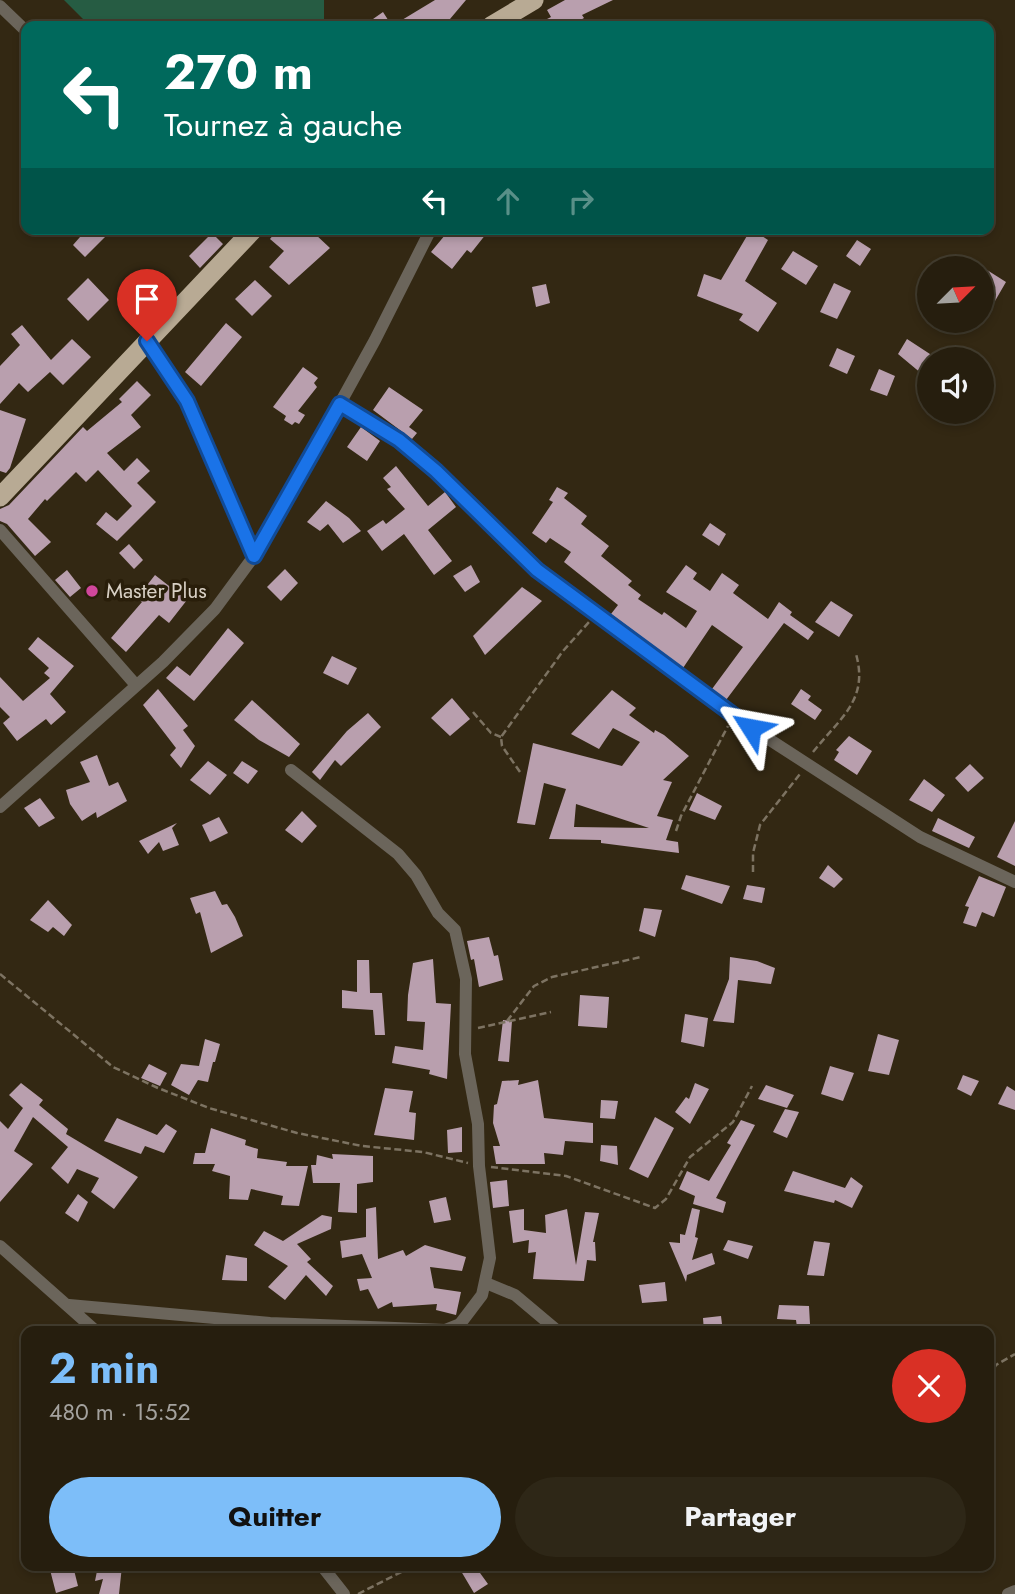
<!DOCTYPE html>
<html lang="fr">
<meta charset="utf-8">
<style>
:root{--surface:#261e0e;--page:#2e2717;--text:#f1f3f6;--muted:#a4a29e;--line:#423c2e;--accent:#7dbef9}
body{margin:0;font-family:Jost,sans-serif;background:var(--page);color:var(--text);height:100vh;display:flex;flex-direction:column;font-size:26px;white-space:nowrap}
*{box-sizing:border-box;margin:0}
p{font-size:23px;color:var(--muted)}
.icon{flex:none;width:38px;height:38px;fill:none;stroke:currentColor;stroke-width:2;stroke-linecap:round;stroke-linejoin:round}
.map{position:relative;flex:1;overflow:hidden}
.panel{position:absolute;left:21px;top:1326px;width:973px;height:245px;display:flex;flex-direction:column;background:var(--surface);border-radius:14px;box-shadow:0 4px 10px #0003,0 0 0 2px var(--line)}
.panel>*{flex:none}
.hud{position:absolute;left:21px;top:21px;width:973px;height:214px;border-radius:14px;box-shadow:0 4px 10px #0003,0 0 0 2px var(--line);background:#00695c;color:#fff;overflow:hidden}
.needle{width:46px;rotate:66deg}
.fabs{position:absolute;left:917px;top:256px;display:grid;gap:14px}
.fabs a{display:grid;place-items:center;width:77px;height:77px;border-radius:50%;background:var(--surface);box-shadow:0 4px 10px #0003,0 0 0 2px var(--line);font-size:35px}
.pin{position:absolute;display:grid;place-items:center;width:60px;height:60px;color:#fff;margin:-72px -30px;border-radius:50% 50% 50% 0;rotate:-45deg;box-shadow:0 0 7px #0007}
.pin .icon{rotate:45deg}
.me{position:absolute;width:77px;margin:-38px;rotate:304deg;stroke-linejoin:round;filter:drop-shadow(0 0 5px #0008)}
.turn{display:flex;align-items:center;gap:24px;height:147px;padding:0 28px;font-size:32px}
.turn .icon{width:91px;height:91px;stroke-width:2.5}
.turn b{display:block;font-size:49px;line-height:60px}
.lanes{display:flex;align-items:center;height:66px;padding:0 28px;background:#0003;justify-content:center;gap:35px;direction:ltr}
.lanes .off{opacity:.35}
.round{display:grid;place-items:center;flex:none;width:74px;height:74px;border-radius:37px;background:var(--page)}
.headline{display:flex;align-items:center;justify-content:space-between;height:119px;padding:0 28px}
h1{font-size:42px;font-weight:700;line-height:52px;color:var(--accent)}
.button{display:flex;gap:14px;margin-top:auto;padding:14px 28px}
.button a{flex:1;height:80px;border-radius:42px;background:var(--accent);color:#111;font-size:28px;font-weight:700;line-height:80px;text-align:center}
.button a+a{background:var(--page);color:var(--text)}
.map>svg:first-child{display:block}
.green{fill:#265c43}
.building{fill:#b99fae;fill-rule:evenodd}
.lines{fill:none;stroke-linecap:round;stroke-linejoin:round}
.path{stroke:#7d7362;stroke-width:2.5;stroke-dasharray:7 3.5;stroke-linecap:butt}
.minor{stroke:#6b655b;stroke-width:12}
.trunk{stroke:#b8aa94;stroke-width:19}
.route-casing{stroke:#114b97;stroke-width:18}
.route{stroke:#1a73e8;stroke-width:12}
.hotel-dot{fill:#d1479c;stroke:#291e0a;stroke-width:2.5}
.labels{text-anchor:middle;stroke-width:7;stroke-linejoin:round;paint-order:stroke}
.poi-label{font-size:21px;fill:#d8d0c4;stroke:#291e0a;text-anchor:start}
</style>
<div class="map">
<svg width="1015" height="1594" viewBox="0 0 1015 1594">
<rect width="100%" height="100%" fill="#332813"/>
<path class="green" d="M64 0H324V20L321 26H90Z"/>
<path class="building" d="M435 0H466L450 19 455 26H363L383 12 392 26Z
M565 0H613L582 15 584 18 570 26H533L551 17 547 10Z
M87 229H113L85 257 73 245Z
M278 229H319L315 234 330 248 289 285 269 267 284 251 270 239Z
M450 229H490L471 253 467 250 452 269 431 252Z
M751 229 768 240 745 281 777 303 758 332 739 320 743 314 697 296 704 274 721 280Z
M212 233 223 244 200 268 189 256Z
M857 240 871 249 860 266 846 256Z
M793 251 818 266 806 285 781 269Z
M987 270 1006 282 995 301 982 292V278Z
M88 278 109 300 88 321 67 299Z
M255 280 272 296 252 316 235 299Z
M834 283 851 291 837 319 820 312Z
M546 284 550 303 536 307 532 287Z
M226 323 242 337 201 386 185 372Z
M22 325 51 360 72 339 91 357 63 385 50 372 28 392 19 383 0 404V366L20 345 11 334Z
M907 339 933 356 922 374 898 354Z
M837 348 855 356 847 374 829 366Z
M303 367 318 378 314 383 317 387 298 411 305 415 299 424 295 422 292 425 284 420 286 416 273 407Z
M879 369 895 376 887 396 870 390Z
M137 381 151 395 131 415 141 427 107 453 124 471 137 458 150 471 137 483 156 502 117 541 96 524 106 512 117 521 132 506 98 470 86 482 76 472 47 501 45 499 28 519 51 542 35 556 7 524 0 521V509L9 505 83 427 87 431 122 402 119 399Z
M389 387 423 410 409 427 417 433 412 439 373 410Z
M0 410 26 419 10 468 6 473 0 471Z
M361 427 380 441 367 461 347 447Z
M396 466 428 506 445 492 456 507 428 530 452 561 434 575 404 534 382 551 367 531 383 520 386 524 405 509 387 489 391 487 383 478Z
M557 487 568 493 564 498 587 516 581 524 609 546 601 556 632 581 628 585 641 595 638 599 662 615 664 612 686 628 697 611 666 592 686 565 697 573 693 579 710 591 722 573 739 585 733 593 768 619 779 602 792 612 790 615 814 632 808 640 784 623 726 700 712 689 743 647 712 625 683 668 611 614 618 605 564 562 571 552 550 538 546 543 532 533 553 502 549 500Z
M326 501 349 518 361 531 343 543 328 524 320 531 307 522Z
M710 523 726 534 719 546 702 535Z
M129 544 143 560 134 569 119 553Z
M471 565 480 582 465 592 453 576Z
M285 569 298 583 281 601 267 587Z
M67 570 81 588 70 597 55 580Z
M155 575 187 600 169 623 159 615 126 652 111 638 142 602 137 598Z
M522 587 542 601 485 655 473 636Z
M831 601 853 615 839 637 815 622Z
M228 628 244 643 194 701 166 678 177 666 190 676Z
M38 637 74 666 50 694 66 712 51 725 46 719 17 741 3 723 10 717 0 707V677L23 701 50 678 44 673 49 668 28 649Z
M332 656 357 668 348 685 323 673Z
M158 689 188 726 183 730 195 746 181 768 170 755 176 748 143 705Z
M801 689 811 696 808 700 822 710 815 720 791 704Z
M612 690 636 708 629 715 654 733 655 730 664 735 689 756 663 780 672 782 657 816 673 820 666 840 678 842 679 853 601 843V840L549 839 566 789 544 783 535 825 517 823 533 743 622 766 640 742 613 728 599 749 571 734ZM576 804 649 828 574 827Z
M452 698 470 719 450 736 431 718Z
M252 700 300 744 289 757 259 740 234 720Z
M368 713 381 727 341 766 335 760 320 780 312 772 347 731Z
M849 736 872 751 857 775 834 760 839 752 836 750Z
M97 755 109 786 118 782 127 801 97 818 96 812 82 821 70 804 66 790 90 782 80 762Z
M208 761 227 775 210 795 190 780Z
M242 761 258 771 248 784 233 773Z
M970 764 984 778 968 792 955 778Z
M924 779 945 795 932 812 909 800Z
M697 793 722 806 715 820 689 810Z
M40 798 55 818 39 827 24 808Z
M302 811 317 826 302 843 285 830Z
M219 817 228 833 210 842 202 825Z
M938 818 975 837 969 848 932 831Z
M1015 821V866L997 857Z
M177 823 172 828 179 845 163 851 159 842 148 854 139 841Z
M828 865 843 879 834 888 819 878Z
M686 875 730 886 722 904 681 889Z
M979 876 1006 887 994 917 982 912 976 927 963 923 969 907 965 906Z
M747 885 765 888 762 903 743 899Z
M215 891 222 905 227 904 235 917 243 936 211 953 200 912 196 914 190 898Z
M48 900 72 925 64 936 53 927 48 932 30 920Z
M644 908 662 910 655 937 639 931Z
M489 937 494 956 498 955 503 980 479 987 474 959 471 960 467 941Z
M730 957 757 961 775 968 771 984 738 980 734 1023 713 1021 729 979Z
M433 959 436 1003 451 1004 447 1079 429 1074 430 1070 392 1063 395 1046 423 1050 425 1022 407 1021 408 995 413 963Z
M357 960H369L370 993H382L385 1035H375L373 1010 342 1008V990L357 992Z
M580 995 609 997 607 1028 578 1026Z
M685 1014 708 1018 704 1047 681 1042Z
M503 1020 512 1021 509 1062 498 1061Z
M878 1034 899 1040 889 1075 868 1071Z
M205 1039 220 1044 215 1062H213L208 1082 198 1080 189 1095 171 1085 181 1064 199 1066Z
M149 1064 167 1073 160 1086 141 1078Z
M830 1066 854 1073 843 1101 821 1094Z
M963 1075 979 1081 971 1096 957 1089Z
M519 1080 518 1085 538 1080 544 1118 593 1123V1143L565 1141 563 1155 544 1153 545 1164H496L493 1146H500L493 1123 494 1105 497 1104 502 1081Z
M21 1083 43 1100 39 1105 68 1129 66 1134 138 1177 114 1209 91 1192 99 1178 77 1169 68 1184 51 1168 68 1147 33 1117 14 1151 33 1164 0 1202V1121L8 1129 23 1108 9 1095Z
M695 1083 709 1089 690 1124 675 1112 686 1097 689 1099Z
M766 1085 794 1095 787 1108 758 1099Z
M1007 1086 1015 1091V1110L998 1104Z
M385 1088 413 1091 409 1112 416 1113 414 1140 374 1135Z
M601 1100 618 1101 615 1119 600 1118Z
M785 1109 799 1112 787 1138 773 1132Z
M655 1117 674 1128 648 1178 629 1169Z
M117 1118 157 1135 166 1124 177 1131 164 1153 145 1146 141 1154 104 1141Z
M741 1120 755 1125 716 1198 726 1202 723 1213 693 1204 695 1196 679 1189 687 1171 709 1181 731 1145 727 1143Z
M462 1127V1152L448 1153 447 1130Z
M211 1128 246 1140 245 1145 258 1149 257 1158 287 1162 286 1166H308L299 1206 281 1205 283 1196 251 1189 248 1200 229 1199 230 1176 212 1171 215 1164H193L195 1153H205Z
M601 1145 617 1146 618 1165 600 1161Z
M332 1154 373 1156V1182L357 1184V1213L338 1212 340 1183H313L311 1165H316L317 1155 333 1159Z
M793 1171 845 1188 851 1177 863 1186 852 1208 835 1200 834 1203 784 1191Z
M507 1180 509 1206 493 1208 490 1182Z
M78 1194 88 1202 78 1222 65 1213Z
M446 1197 451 1220 434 1223 429 1201Z
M376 1207 378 1259 403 1250 406 1256 425 1245 466 1257 462 1271 430 1267 434 1288 461 1292 456 1315 436 1310 437 1304 393 1307 392 1302 378 1309 368 1289 360 1291 357 1279 372 1278 362 1254 342 1258 340 1241 366 1237V1209Z
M692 1208 700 1210 695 1237 698 1238 692 1260 712 1253 715 1264 687 1275 686 1282 669 1242 680 1243V1234L685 1235Z
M524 1209V1230L546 1233 545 1215 567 1209 576 1265 585 1212 599 1213 593 1242H595L596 1261 587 1260 584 1281 533 1279 536 1252 528 1253 529 1240 513 1243 509 1211Z
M322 1215 332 1217 331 1229 297 1244 311 1259 307 1262 333 1286 326 1296 306 1275 285 1300 268 1287 288 1266 254 1245 264 1231 283 1241Z
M728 1240 753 1246 748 1259 723 1250Z
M814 1241 830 1243 824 1276 807 1275Z
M226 1255 247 1258V1281L222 1280Z
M665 1282 667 1301 642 1303 639 1285Z
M779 1305 809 1306 810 1324 797 1327 796 1320 777 1319Z
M721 1316 723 1332H704L703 1318Z
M49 1566H73L78 1586 56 1593Z
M98 1566H122L119 1594H99L103 1579 95 1581Z
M458 1566H475L488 1584 474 1593Z"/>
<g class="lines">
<path class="path" d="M473 712 491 733 501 737
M813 752C840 718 869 700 856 654
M520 772 502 746 501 737 563 651 589 622
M676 831 681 816 728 726
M753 872V853L760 825 800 774
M0 974 113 1067 158 1088 209 1108 297 1133 362 1146 423 1152 468 1163
M507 1021 534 986 552 977 641 957
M478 1028 551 1012
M491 1167 566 1176 655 1208 666 1199 690 1157 733 1122 752 1086
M989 1378 996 1365 1015 1354
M358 1594 413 1566"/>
<path class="minor" d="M0 6 26 31
M147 341 187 401 254 556
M340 404 399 440 436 471 537 570 733 716 920 837 1015 882
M0 530 135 684
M0 807 163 662 215 609 254 556 285 503 375 340 431 229
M0 1246 97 1332
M486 1283 515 1295 559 1332
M69 1305 270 1323 445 1330 460 1324 482 1295 490 1258 479 1166 478 1124 465 1054 466 979 455 930 438 913 416 875 398 854 291 770
M322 1566 344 1594
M1008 1594 1015 1591"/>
<path class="trunk" d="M491 26 534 0
M0 497 254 229"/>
</g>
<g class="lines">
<defs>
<path id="route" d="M147 341 187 401 254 556 340 404 399 440 436 471 537 570 751 728"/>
</defs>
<use href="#route" class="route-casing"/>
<use href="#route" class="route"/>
</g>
<circle class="hotel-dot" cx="92" cy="591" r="7"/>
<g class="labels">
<g class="poi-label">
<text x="106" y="598">Master Plus</text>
</g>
</g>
</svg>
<div class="fabs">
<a><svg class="needle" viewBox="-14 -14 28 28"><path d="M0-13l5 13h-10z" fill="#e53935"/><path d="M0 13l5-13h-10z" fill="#a4a29e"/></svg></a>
<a><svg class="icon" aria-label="sound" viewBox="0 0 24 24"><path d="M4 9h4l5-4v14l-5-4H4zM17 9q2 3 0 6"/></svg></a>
</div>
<div class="pin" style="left:147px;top:341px;background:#d93025"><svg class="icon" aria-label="arrive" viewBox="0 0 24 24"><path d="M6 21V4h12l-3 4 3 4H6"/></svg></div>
<svg class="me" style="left:751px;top:728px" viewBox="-20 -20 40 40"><path d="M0-17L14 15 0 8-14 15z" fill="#1a73e8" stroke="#fff" stroke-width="4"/></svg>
<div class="hud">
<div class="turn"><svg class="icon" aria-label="left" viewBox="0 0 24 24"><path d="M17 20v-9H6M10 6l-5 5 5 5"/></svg><div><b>270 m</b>Tournez à gauche</div></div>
<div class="lanes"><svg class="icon" aria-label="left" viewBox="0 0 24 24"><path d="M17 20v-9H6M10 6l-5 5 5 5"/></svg><svg class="icon off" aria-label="ahead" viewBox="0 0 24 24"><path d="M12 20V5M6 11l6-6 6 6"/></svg><svg class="icon off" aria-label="right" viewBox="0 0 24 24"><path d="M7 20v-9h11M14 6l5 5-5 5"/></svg></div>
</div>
<section class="panel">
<div class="headline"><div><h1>2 min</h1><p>480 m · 15:52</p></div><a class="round" style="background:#d93025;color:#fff"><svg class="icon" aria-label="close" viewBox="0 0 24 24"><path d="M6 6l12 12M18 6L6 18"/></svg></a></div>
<div class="button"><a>Quitter</a><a>Partager</a></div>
</section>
</div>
